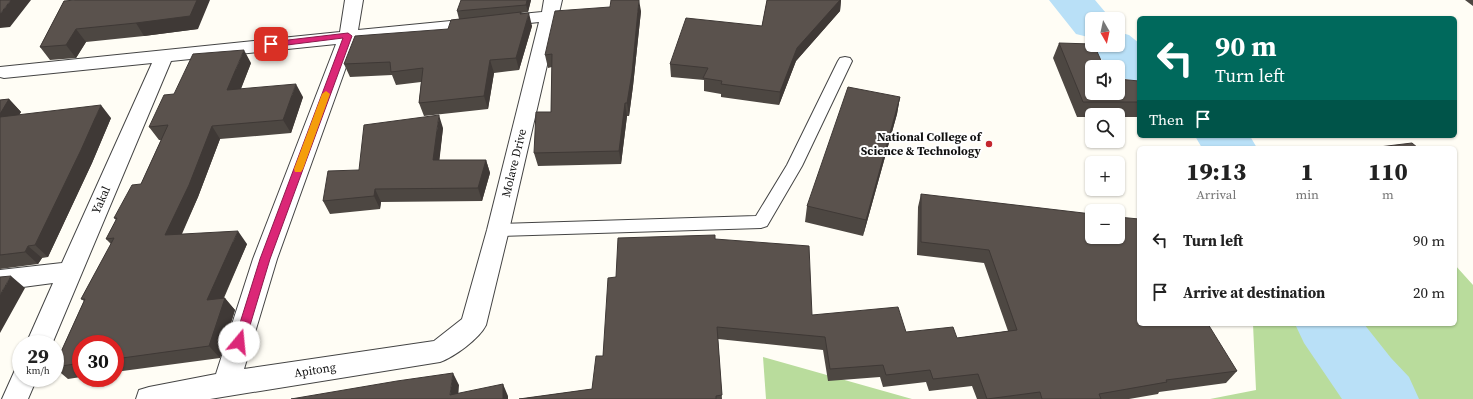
<!DOCTYPE html>
<meta charset="utf-8">
<style>
:root{--surface:#fff;--page:#f6f6f6;--text:#222;--muted:#767676}
body{margin:0;font-family:"Source Serif 4",serif;background:var(--page);color:var(--text);height:100vh;display:flex;flex-direction:column;font-size:15px;white-space:nowrap}
*{box-sizing:border-box;margin:0}
p{font-size:13px;color:var(--muted)}
.icon{flex:none;width:22px;height:22px;fill:none;stroke:currentColor;stroke-width:2;stroke-linecap:round;stroke-linejoin:round}
.map{position:relative;flex:1;overflow:hidden}
.panel{position:absolute;left:1137px;top:146px;width:320px;height:180px;display:flex;flex-direction:column;background:var(--surface);border-radius:6px;box-shadow:0 1px 3px #0004}
.panel>*{flex:none}
.top-card{position:absolute;left:1137px;top:16px;width:320px;height:122px;border-radius:6px;box-shadow:0 1px 3px #0004;background:#00695c;color:#fff;overflow:hidden}
.needle{width:26px;rotate:171deg}
.controls{position:absolute;left:1085px;top:12px;display:grid;gap:8px}
.controls a{display:grid;place-items:center;width:40px;height:40px;border-radius:6px;background:var(--surface);box-shadow:0 1px 3px #0004;font-size:20px}
.speed{position:absolute;left:12px;top:335px;display:flex;gap:8px;font-size:20px;font-weight:700;text-align:center}
.speed>*{display:grid;place-content:center;width:52px;height:52px;border-radius:50%;background:var(--surface);box-shadow:0 1px 3px #0004;line-height:1}
.speed small{font-size:10px;font-weight:400}
.speed .limit{border:6px solid #d22;background:#fff;color:#111}
.pin{position:absolute;display:grid;place-items:center;width:34px;height:34px;color:#fff;margin:-17px;border-radius:8px;box-shadow:0 2px 6px #0006}
.me{position:absolute;width:44px;margin:-22px;rotate:17deg;stroke-linejoin:round;filter:drop-shadow(0 0 3px #0008)}
.turn{display:flex;align-items:center;gap:14px;height:84px;padding:0 12px;font-size:18px}
.turn .icon{width:52px;height:52px;stroke-width:2.5}
.turn b{display:block;font-size:28px;line-height:34px}
.then{display:flex;align-items:center;height:38px;padding:0 12px;background:#0003;gap:8px;font-size:15px}
.eta{display:flex;justify-content:space-evenly;align-items:center;height:68px;text-align:center}
.eta b{font-size:24px;font-weight:800;line-height:28px}
ul{padding:0;list-style:none}
li{display:flex;align-items:center;gap:12px;height:52px;padding:0 12px}
li div{flex:1}
li b{display:block;font-size:15px}
li em{font-style:normal}
.map>svg:first-child{display:block}
.forest{fill:#b9dc9c}
.lines{fill:none;stroke-linecap:round;stroke-linejoin:round}
.river{fill:#b9e0f7;fill-rule:evenodd}
.service-casing{stroke:#444;stroke-width:2}
.minor-casing{stroke:#444;stroke-width:2}
.service{fill:#fff;fill-rule:evenodd}
.minor{fill:#fff;fill-rule:evenodd}
.wall{fill:#4d4742}
.shaded-wall{fill:#3f3936}
.building{fill:#5a524d;stroke:#3f3936}
.route{fill:#db2777;stroke:#8e194d}
.slow{fill:#f59e0b}
.poi-dot{fill:#c4262e;stroke:#fff;stroke-width:1.5}
.labels{text-anchor:middle;stroke-width:4;stroke-linejoin:round;paint-order:stroke}
.poi-label{font-size:12px;font-weight:bold;fill:#111;stroke:#fff;text-anchor:end}
.street-label{font-size:12px;fill:#111;stroke:#fff}
</style>
<div class="map">
<svg width="1473" height="399" viewBox="0 0 1473 399">
<rect width="100%" height="100%" fill="#fffdf5"/>
<path class="forest" d="M1455 265 1473 285V399H1210L1256 390 1253 324H1455Z
M763 357 912 399H766Z"/>
<g class="lines">
<path class="river" d="M1049 0H1095L1111 19H1092V38L1076 34Z
M1118 32 1129 35 1139 43V82L1122 78 1118 74V67H1110L1097 55 1090 45 1092 42V45H1118Z
M1195 136H1250L1257 148H1202Z
M1295 324H1364L1391 358 1409 377 1419 399H1342L1304 343Z"/>
<defs>
<path id="service" d="M845 57 850 58 852 61 802 166 767 226 761 228 498 236 492 234 490 230 492 226 498 224 756 216 787 165 838 61 840 58Z"/>
<path id="minor" d="M345 0H363L358 30 542 12 544 0H562L509 230 486 325C479 339 454 357 440 362L210 399H136L139 390 149 387 216 374 253 259 336 44 171 61 52 344H26L53 283 0 290V270L62 263 152 63 4 78 0 77V67L340 32ZM539 22 487 230 462 319 434 341 244 369 277 259 355 42Z
M21 367V378H37L28 399H2L15 370Z"/>
</defs>
<use href="#service" class="service-casing"/>
<use href="#minor" class="minor-casing"/>
<use href="#service" class="service"/>
<use href="#minor" class="minor"/>
</g>
<path class="wall" d="M531 0 528 12 521 13V14L532 26 519 70 494 73 488 109 424 116 419 103 421 82 396 85 392 75 350 77 344 64 448 29 459 19 457 11Z
M767 0H841L840 11 796 61 779 105 721 97V94L704 91V80L671 77 670 64 762 26Z
M1465 0H1473V6Z
M64 1 198 29 144 36 86 42 76 58 50 60 40 47Z
M641 11 633 86 629 116H627L621 164 538 166 534 153 551 112 552 67 548 68 545 55Z
M1059 43 1092 93 1139 81V117H1118V115H1092V117H1077L1053 58Z
M251 63 241 89 303 97 291 133 220 139 198 197 182 234 247 244 224 298 235 310 220 358 115 372V344H81V377L68 379 55 368V365L84 301 81 299 111 244 106 239 116 220 114 218 141 184 161 140H159L149 127 174 94Z
M900 97 897 114 863 236 805 222 807 206Z
M9 99 21 112 19 115 111 118 92 163 48 257 42 258 38 264 0 269V100Z
M443 128 439 160H486L490 173 482 201 381 202 380 209 330 214 323 201 359 170Z
M921 194 1139 324 1237 371 1226 383 1159 392 1158 394 1129 399H977L972 386 929 391 926 382 883 387 880 377 828 381 823 350 718 339 722 399H519L592 389 603 356 616 277 715 239 812 315 906 332 957 338 1008 331 984 263 917 255 918 207Z"/>
<path class="shaded-wall" d="M11 0H31L10 27 0 28V14Z
M197 0H210L198 29 144 36 136 23Z
M527 0H531L528 12 526 5Z
M639 0 641 11 633 86 629 116 627 103Z
M840 0H841L840 11 796 61 779 105 780 92 797 48Z
M529 13 532 26 519 70 516 58Z
M76 29 86 42 76 58 66 45Z
M244 50 251 63 235 103 227 90Z
M490 60 494 73 488 109 484 96Z
M296 84 303 97 291 133 283 120Z
M900 97 897 114 863 236 866 220Z
M9 99 21 112 10 130 0 119V114Z
M625 103 627 116 621 164 619 151Z
M101 105 111 118 92 163 48 257 35 245Z
M439 115 443 128 438 173 433 160Z
M212 126 220 139 198 197 175 248 165 235Z
M486 160 490 173 482 201 478 188Z
M375 189 381 202 380 209 374 196Z
M238 231 247 244 217 312 207 300Z
M28 246 42 258 38 264 25 252Z
M11 276 25 288 0 333V295Z
M225 298 235 310 220 358 209 346Z
M453 373 459 385 458 399 450 395Z
M503 384 508 396V399H503Z"/>
<path class="building" d="M0 0H11L0 14Z
M75 0H197L190 16 136 23 76 29 66 45 40 47 64 1Z
M461 0H527L526 5 457 11Z
M611 0H639L632 73 627 103H625L619 151 534 153 536 112H551L552 54 545 55 555 11 610 7Z
M767 0H840L797 48 780 92 721 84 722 81 703 78 708 68 670 64 686 18 762 26Z
M521 12 520 14 529 13 516 58 490 60 484 96 419 103 423 68 391 72 390 62 344 64 355 36 448 29 451 20Z
M1059 43 1092 44V45H1094L1104 67H1092V93H1118V79L1139 81V102H1083Z
M244 50 227 90 296 84 283 120 212 126 189 185 165 235 238 231 207 300 225 298 209 346 115 359V344H81V363L55 367V365L85 299H81L114 238 106 239 117 218H114L132 185 141 184 168 125 149 127 164 95 174 94 193 54Z
M848 87 900 97 866 220 807 206Z
M9 99 0 114V100Z
M101 105 81 150 35 245 28 246 25 252 0 255V117Z
M439 115 433 160H486L478 188 375 189 374 196 323 201 328 171 359 170 364 125Z
M1412 143 1418 148H1380L1379 147Z
M921 194 1092 214V237H1118V217L1139 219V324H1208L1237 371 1166 380 1167 382 1099 394 1101 399H1042L1040 392 987 399 978 374 933 379 930 370 886 375 883 365 830 369 825 337 717 327 722 395 716 396V399H519L592 389 596 356H603L608 278 616 277 618 238 715 235V239L809 246 812 315 898 307 906 332 953 327 957 338 1017 330 989 250 921 242Z
M11 276 0 295V277Z
M453 373 450 395 503 384V399H291L397 381Z"/>
<path class="route" d="M348 33 352 36 270 259 245 342 243 345 239 347 236 345 234 342 260 259 343 38 271 47 267 44 271 42Z"/>
<path class="slow" d="M326 91 330 94 303 169 301 172H295L294 169 322 94Z"/>
<circle class="poi-dot" cx="989" cy="144" r="4"/>
<g class="labels">
<g class="poi-label">
<text x="981" y="141">National College of<tspan x="981" dy="14">Science &amp; Technology</tspan></text>
</g>
<g class="street-label">
<text transform="translate(514 163) rotate(-76)" y="4">Molave Drive</text>
<text transform="translate(101 200) rotate(-66)" y="4">Yakal</text>
<text transform="translate(315 370) rotate(-9)" y="4">Apitong</text>
</g>
</g>
</svg>
<div class="controls">
<a><svg class="needle" viewBox="-14 -14 28 28"><path d="M0-13l5 13h-10z" fill="#e53935"/><path d="M0 13l5-13h-10z" fill="#767676"/></svg></a>
<a><svg class="icon" aria-label="sound" viewBox="0 0 24 24"><path d="M4 9h4l5-4v14l-5-4H4zM17 9q2 3 0 6"/></svg></a>
<a><svg class="icon" aria-label="search" viewBox="0 0 24 24"><circle cx="10" cy="10" r="6"/><path d="M15 15l6 6"/></svg></a>
<a>+</a>
<a>−</a>
</div>
<div class="speed"><div>29<small>km/h</small></div><div class="limit">30</div></div>
<div class="pin" style="left:271px;top:44px;background:#d93025"><svg class="icon" aria-label="arrive" viewBox="0 0 24 24"><path d="M6 21V4h12l-3 4 3 4H6"/></svg></div>
<svg class="me" style="left:239px;top:342px" viewBox="-20 -20 40 40"><circle r="19" fill="#fff"/><path d="M0-13L10 11 0 6-10 11z" fill="#db2777"/></svg>
<div class="top-card">
<div class="turn"><svg class="icon" aria-label="left" viewBox="0 0 24 24"><path d="M17 20v-9H6M10 6l-5 5 5 5"/></svg><div><b>90 m</b>Turn left</div></div>
<div class="then">Then<svg class="icon" aria-label="arrive" viewBox="0 0 24 24"><path d="M6 21V4h12l-3 4 3 4H6"/></svg></div>
</div>
<section class="panel">
<div class="eta">
<div><b>19:13</b><p>Arrival</p></div>
<div><b>1</b><p>min</p></div>
<div><b>110</b><p>m</p></div>
</div>
<ul>
<li><svg class="icon" aria-label="left" viewBox="0 0 24 24"><path d="M17 20v-9H6M10 6l-5 5 5 5"/></svg><div><b>Turn left</b></div><em>90 m</em></li>
<li><svg class="icon" aria-label="arrive" viewBox="0 0 24 24"><path d="M6 21V4h12l-3 4 3 4H6"/></svg><div><b>Arrive at destination</b></div><em>20 m</em></li>
</ul>
</section>
</div>
